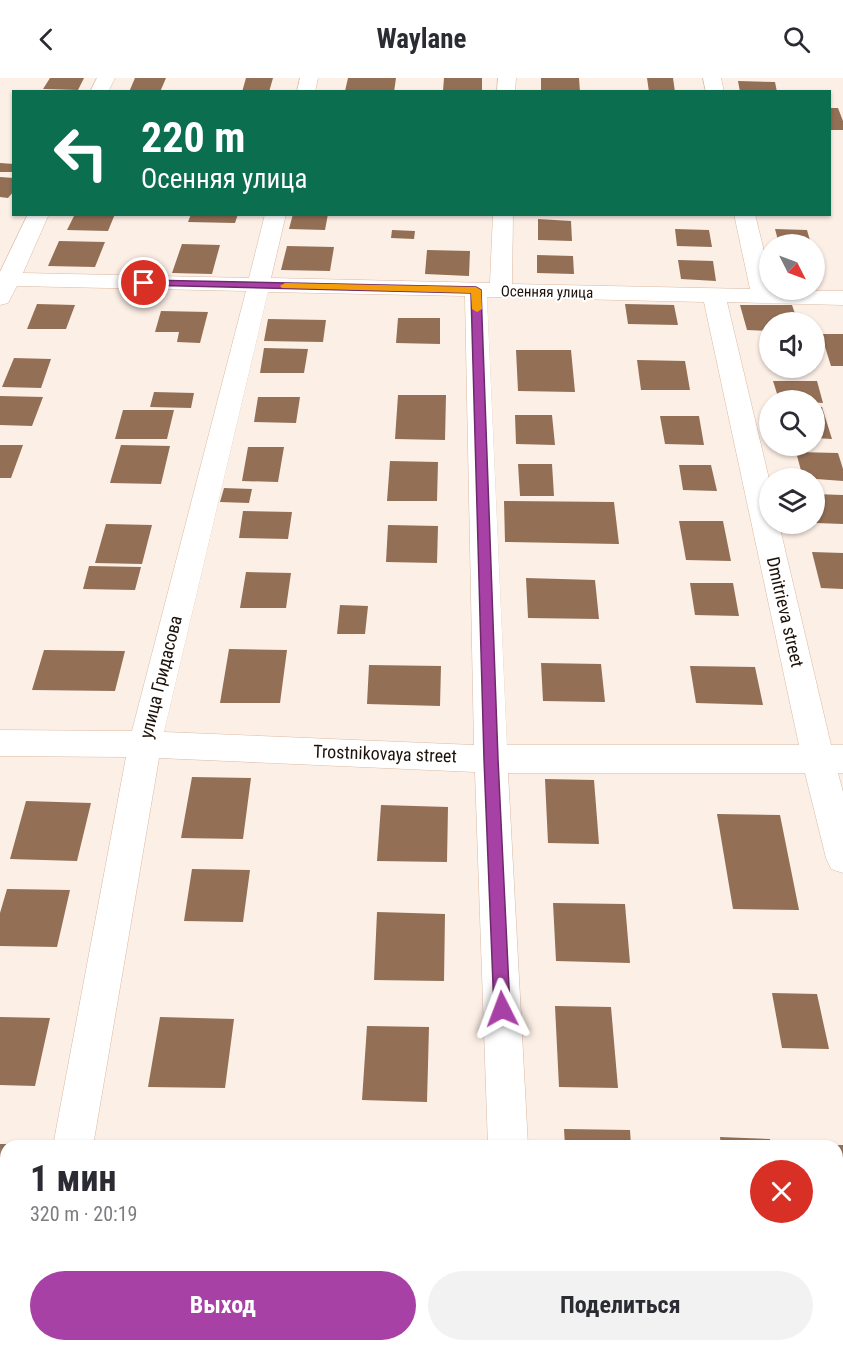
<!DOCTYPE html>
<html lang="ru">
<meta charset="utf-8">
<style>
:root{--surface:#fff;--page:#f2f2f3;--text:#2b2b33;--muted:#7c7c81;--accent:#a841a5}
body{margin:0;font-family:"Roboto Condensed",sans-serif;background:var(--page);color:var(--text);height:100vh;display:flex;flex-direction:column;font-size:22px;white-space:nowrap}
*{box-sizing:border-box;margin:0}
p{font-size:20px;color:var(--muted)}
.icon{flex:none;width:33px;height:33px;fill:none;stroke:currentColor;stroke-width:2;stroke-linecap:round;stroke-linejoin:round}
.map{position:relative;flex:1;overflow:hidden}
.drawer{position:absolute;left:0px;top:1062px;width:843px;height:212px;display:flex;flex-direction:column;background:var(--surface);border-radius:18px 18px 0 0;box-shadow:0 2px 4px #0004}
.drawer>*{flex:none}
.top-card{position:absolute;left:12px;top:12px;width:819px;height:126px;border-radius:0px;box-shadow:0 2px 4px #0004;background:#0b6e4f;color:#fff;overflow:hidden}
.needle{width:39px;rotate:132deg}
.fabs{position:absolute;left:759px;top:156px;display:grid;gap:12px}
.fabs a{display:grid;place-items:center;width:66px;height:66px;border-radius:50%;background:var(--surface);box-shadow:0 2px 4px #0004;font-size:30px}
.pin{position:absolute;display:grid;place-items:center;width:51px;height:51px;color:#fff;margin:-26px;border:3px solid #fff;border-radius:50%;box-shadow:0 2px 6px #0007}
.me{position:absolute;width:66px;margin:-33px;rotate:357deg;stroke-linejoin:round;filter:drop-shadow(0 0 4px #0008)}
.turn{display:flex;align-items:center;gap:21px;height:126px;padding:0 30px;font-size:27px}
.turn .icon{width:78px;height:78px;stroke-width:2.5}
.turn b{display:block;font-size:42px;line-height:51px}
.round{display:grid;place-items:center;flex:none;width:63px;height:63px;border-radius:32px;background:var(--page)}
.summary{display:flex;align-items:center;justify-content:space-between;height:102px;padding:0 30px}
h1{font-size:36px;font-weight:700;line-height:45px}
.primary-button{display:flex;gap:12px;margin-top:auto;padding:12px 30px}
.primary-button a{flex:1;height:69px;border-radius:36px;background:var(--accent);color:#fff;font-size:24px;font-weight:700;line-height:69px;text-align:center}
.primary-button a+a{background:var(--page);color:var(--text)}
header{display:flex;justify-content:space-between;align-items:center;height:78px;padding:0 30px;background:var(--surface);font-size:27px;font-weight:700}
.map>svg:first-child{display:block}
.building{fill:#936f56}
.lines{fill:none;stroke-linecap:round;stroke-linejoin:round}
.minor-casing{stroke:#d9baa4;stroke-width:1}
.minor{fill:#fff;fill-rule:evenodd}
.route{fill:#a841a5;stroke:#6d2a6b;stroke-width:1.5}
.slow{fill:#f59e0b}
.labels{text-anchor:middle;stroke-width:4.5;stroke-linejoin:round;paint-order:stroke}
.far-street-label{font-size:15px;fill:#1d120a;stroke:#fff}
.street-label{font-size:18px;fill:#1d120a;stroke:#fff}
</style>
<header><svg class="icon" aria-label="back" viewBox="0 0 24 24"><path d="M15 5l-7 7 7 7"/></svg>Waylane<svg class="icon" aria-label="search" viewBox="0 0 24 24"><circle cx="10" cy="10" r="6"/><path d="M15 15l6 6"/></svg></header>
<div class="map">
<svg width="843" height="1273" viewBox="0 0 843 1273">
<rect width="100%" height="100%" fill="#fcefe6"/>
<path class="building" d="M50 0H84L78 12 43 11Z
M135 0H166L160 14H129Z
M246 0H273L269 14H242Z
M348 0H396L394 14 345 13Z
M444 0H482V13H443Z
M541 0H579L580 14H541Z
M647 0H673L675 14H649Z
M738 3 775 4 777 14H740Z
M830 30H838L843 43V52H830Z
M0 85 14 86V94H0Z
M0 99 14 100V113L8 120 0 119Z
M75 136H115L108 153 67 152Z
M191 136H238L235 145 188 144Z
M293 136H328L325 152 289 151Z
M538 141 571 143 572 163 538 162Z
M675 151 709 152 712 169 677 168Z
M775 151 807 152 811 166H779Z
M392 152 415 153 414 161 391 160Z
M59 163 105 164 95 189 48 188Z
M182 166 220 167 212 196 172 195Z
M287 168 334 169 330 193 281 192Z
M427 172 470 173 469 198 425 196Z
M537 177 573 178 574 196 537 195Z
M815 179 822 203H814Z
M678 182 713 183 716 203 681 201Z
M37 226 75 227 66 251H27Z
M625 226 674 227 678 247 628 246Z
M740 227H792L798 244H770V253L747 252Z
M161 233 208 234 200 265 177 264 179 254H155Z
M398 240H440V266L396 265Z
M268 241 326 242 323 264 264 263Z
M821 256H843V288H831Z
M264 270 308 271 304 295H260Z
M516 272H571L575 314 518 313Z
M14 280 51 281 41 310 2 309Z
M637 282 685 283 690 312H641Z
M773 303H817L823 325 779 322Z
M154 314 194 315 191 330 150 329Z
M398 317H446L445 362 395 361Z
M0 318 43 319 32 348 0 347Z
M258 319H300L296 345 254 344Z
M814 329H822L832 361 814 360Z
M123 332H174L167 361H115Z
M515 337H552L555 367 516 366Z
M660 338H699L704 367 665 366Z
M0 367H23L11 400H0Z
M121 367 170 368 161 406 110 405Z
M248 369H284L278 404 242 403Z
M796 374 838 375 843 391V403L803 400Z
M390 383 438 384 437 423H387Z
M518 386H552L554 418H520Z
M679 387H711L717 413 683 412Z
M224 410 252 411 249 425 220 424Z
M814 416 843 417V446L816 445Z
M504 423 614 424 619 466 505 464Z
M243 433 292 434 288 461 239 460Z
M679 443H723L731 483 686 482Z
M106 446 152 447 142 486 95 485Z
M388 447 438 448 437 485 386 484Z
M812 474 843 475V511L821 510Z
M89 488 141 489 135 512 83 511Z
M246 494 291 495 286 530H240Z
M526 500 595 502 599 541 528 540Z
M690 505H733L739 538 695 537Z
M340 527 368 528 365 556H337Z
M229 571 287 572 280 625H220Z
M44 572 125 573 115 613 32 612Z
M541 585 601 586 605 624 543 623Z
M369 587 441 588 440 628 367 626Z
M690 588 755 589 763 627 696 625Z
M192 699 251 700 243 761 181 760Z
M545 701 594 702 599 766 548 765Z
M26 723 91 725 77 783 10 781Z
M381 727 448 729 447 784 377 783Z
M717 736 780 737 799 832 733 831Z
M192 791 250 792 243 844 184 843Z
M7 811 70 812 57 869 0 868V835Z
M553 825 625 826 630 885 556 883Z
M377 834 445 836 444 903 374 902Z
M772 915 817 916 829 971 782 970Z
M555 928 611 929 618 1010 559 1009Z
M0 939 50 940 35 1008 0 1007Z
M160 939 234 941 225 1010 148 1009Z
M367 948 429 949 427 1024 362 1022Z
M564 1051 630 1052 631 1068H565Z
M720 1059 770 1061 771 1068H721Z
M0 1066H6V1101L1 1123Z
M837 1067H843V1148H837Z
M837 1250H843V1273H814L813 1268H837Z
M110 1268H196V1273H109Z
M351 1268H447V1273H350Z
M601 1268H688V1273H601Z"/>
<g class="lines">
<defs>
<path id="minor" d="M97 0H115L108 14H90Z
M300 0H318L315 14H297Z
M498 0H516L515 14H497Z
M703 0H721L724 14H706Z
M28 136H49L23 195 249 200 265 136H286L271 200 490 205 493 136H513L512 206 750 211 734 136H755L770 198V212L843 213V227L727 224 770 405V446H779L831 667H843V695H838L843 714V795L831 791 826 780 805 695H508L528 1068H488L475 694 159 680 93 1068H53L126 679 0 678V652L132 653 246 213 17 208 8 225 0 227V194ZM268 214 465 218 474 667 164 654ZM487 219 704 224 799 667H507Z
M15 1268H61L60 1273H14Z
M495 1268H540L541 1273H495Z"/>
</defs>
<use href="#minor" class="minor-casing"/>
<use href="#minor" class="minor"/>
</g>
<path class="route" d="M144 202 476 209 481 212 498 681 510 931 508 937 502 939 496 937 494 931 484 681 471 215 141 207 139 205Z"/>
<path class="slow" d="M285 205 476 209 481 212 482 231 477 234 472 231 471 215 282 210 280 208Z"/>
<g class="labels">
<g class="far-street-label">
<text transform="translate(547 214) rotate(1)" y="5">Осенняя улица</text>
</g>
<g class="street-label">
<text transform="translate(785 534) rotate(77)" y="6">Dmitrieva street</text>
<text transform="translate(161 599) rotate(-76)" y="6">улица Гридасова</text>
<text transform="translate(385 676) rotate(2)" y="6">Trostnikovaya street</text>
</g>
</g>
</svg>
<div class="fabs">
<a><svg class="needle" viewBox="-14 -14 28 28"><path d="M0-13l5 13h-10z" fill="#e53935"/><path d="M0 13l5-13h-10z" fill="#7c7c81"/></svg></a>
<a><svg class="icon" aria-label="sound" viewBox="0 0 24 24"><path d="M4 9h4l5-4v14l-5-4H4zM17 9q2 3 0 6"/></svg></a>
<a><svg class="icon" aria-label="search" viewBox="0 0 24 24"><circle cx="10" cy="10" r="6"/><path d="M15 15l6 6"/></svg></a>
<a><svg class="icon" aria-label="layers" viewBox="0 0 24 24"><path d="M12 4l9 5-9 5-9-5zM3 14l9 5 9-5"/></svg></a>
</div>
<div class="pin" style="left:144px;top:205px;background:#d93025"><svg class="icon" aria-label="arrive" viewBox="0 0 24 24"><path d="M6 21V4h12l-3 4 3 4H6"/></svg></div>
<svg class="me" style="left:502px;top:931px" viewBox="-20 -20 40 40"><path d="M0-17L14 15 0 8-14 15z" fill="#a841a5" stroke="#fff" stroke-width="4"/></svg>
<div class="top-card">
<div class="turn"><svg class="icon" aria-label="left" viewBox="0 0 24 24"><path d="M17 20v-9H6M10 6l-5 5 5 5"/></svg><div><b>220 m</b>Осенняя улица</div></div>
</div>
<section class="drawer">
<div class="summary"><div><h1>1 мин</h1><p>320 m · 20:19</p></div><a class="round" style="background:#d93025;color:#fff"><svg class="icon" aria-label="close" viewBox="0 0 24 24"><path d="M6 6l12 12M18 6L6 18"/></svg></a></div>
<div class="primary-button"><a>Выход</a><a>Поделиться</a></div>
</section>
</div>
